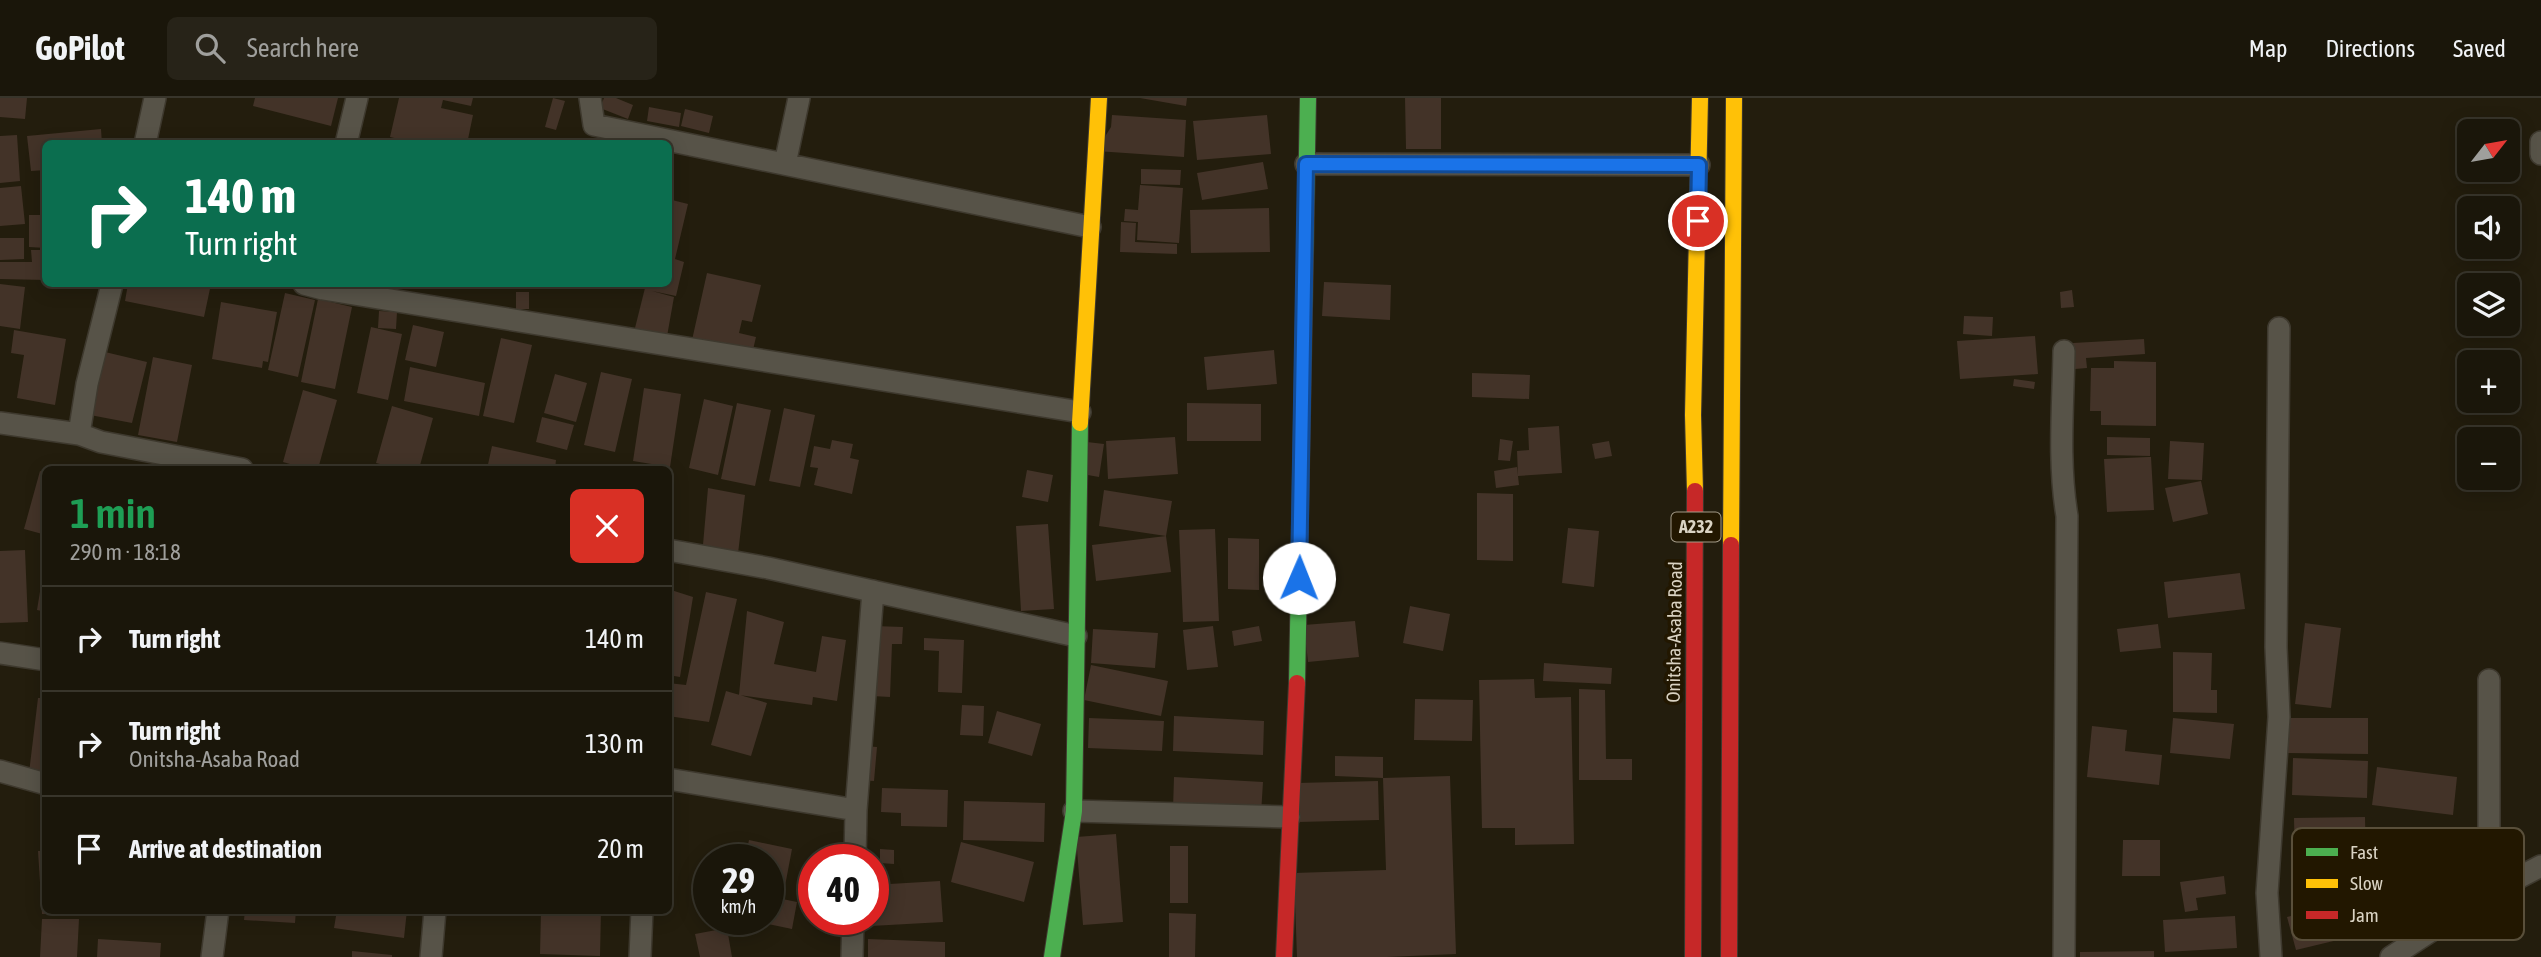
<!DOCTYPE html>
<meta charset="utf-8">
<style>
:root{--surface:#1a160a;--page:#272318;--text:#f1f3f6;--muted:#9f9f9c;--line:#38352b}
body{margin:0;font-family:"Asap Condensed",sans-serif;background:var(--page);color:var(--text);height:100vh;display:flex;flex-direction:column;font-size:26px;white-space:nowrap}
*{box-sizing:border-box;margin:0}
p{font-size:23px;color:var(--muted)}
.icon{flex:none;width:38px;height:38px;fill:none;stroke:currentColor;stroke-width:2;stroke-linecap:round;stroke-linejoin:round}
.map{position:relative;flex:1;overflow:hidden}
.sheet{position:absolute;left:42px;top:368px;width:630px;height:448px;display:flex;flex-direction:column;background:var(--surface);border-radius:10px;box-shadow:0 4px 18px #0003,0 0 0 2px var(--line)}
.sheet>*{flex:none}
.hud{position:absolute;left:42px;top:42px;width:630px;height:147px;border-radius:10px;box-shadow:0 4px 18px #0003,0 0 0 2px var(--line);background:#0b6e4f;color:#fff;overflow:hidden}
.needle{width:46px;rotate:59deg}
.buttons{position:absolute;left:2457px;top:21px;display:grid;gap:14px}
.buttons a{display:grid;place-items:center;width:63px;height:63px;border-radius:10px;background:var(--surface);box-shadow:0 4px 18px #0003,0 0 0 2px var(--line);font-size:35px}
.speed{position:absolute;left:693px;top:746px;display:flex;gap:14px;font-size:35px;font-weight:700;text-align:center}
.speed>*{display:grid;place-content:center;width:91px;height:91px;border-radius:50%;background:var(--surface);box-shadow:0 4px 18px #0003,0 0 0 2px var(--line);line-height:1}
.speed small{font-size:18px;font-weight:400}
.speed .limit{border:10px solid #d22;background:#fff;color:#111}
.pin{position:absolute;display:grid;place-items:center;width:60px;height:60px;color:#fff;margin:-30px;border:4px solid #fff;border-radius:50%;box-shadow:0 2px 7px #0007}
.me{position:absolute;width:77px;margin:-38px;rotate:1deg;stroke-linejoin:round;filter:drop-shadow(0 0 5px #0008)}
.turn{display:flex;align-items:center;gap:24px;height:147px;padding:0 28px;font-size:32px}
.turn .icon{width:91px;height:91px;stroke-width:2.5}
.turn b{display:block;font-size:49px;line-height:60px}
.round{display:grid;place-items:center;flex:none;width:74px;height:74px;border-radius:10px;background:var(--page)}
.summary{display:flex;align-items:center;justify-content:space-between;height:119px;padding:0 28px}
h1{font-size:42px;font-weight:600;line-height:52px;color:#1e9e55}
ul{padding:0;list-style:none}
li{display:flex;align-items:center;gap:21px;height:105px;padding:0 28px;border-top:2px solid var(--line)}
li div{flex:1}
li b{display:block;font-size:26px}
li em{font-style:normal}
header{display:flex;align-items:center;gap:42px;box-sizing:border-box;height:98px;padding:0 35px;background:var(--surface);border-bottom:2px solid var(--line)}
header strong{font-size:33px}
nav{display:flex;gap:38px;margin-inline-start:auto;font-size:24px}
.search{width:490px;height:63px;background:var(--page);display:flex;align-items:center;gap:18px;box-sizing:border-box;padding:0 24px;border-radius:10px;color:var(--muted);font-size:26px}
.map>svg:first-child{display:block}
.building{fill:#433328}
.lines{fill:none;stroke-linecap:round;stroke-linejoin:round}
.street-casing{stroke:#3e392e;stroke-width:24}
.fast-casing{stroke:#3e392e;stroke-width:18}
.slow-casing{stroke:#3e392e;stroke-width:18}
.jam-casing{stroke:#3e392e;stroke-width:18}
.street{stroke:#575348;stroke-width:21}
.fast{stroke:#4caf50;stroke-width:16}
.slow{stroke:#ffc107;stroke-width:16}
.jam{stroke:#c62828;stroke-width:16}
.route-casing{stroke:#114b97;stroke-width:18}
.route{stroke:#1a73e8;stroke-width:12}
.labels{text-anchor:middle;stroke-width:7;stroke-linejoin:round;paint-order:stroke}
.shield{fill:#221700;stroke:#a39b88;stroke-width:2}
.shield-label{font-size:18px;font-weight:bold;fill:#dad3c3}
.street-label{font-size:19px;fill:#dad3c3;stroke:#221700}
.key{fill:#221700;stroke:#594f3a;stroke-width:2}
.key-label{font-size:19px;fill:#dad3c3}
</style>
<header>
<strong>GoPilot</strong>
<div class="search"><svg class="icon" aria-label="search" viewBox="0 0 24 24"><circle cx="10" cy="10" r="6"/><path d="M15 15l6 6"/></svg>Search here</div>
<nav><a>Map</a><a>Directions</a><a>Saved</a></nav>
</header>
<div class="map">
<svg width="2541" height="859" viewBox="0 0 2541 859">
<rect width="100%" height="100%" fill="#231d0d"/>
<path class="building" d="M0 0H27L25 21 0 19Z
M255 0H338L331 28 253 8Z
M399 0H473L471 8 443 2 441 10 473 17 467 46H420L390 39Z
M553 0 565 3 556 32 545 29Z
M604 0H616L633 7 628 21 600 10Z
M1140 0H1187L1186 8Z
M1405 0H1441V51H1406Z
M649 9 681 15 679 29 647 23Z
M685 11 713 18 709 35 681 28Z
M1112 17 1186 22 1184 59 1096 53 1111 29Z
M1267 17 1271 56 1197 62 1193 23Z
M101 31 102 46H46V72L31 73 27 38Z
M17 37 20 83 0 85V38Z
M1263 64 1268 91 1202 102 1197 75Z
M1141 71 1181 72 1180 87 1141 86Z
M1140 87 1183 90 1179 145 1137 142 1138 124 1124 123 1125 111 1138 112Z
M21 88 25 126 0 128V90Z
M668 101 688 106 675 161 684 164 676 198 652 193 674 199 666 244 633 238 645 190 634 188 635 186H668Z
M1269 110 1270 154 1191 155 1190 112Z
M29 117H46V150L29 149Z
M1121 124 1136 125 1135 144 1177 146V156L1120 154Z
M0 140H24V161L0 162Z
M31 152H46V182L0 181V164H32Z
M707 175 761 187 752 224 742 222 739 235 756 239 752 256 692 242Z
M1324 184 1391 187 1390 222 1322 218Z
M0 186 25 189 20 231 0 228Z
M128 186H211L204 219 125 203Z
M2072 192 2074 209 2061 210 2060 194Z
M516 194H529V211H516Z
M285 195 315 202 298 279 268 272Z
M318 201 352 209 335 291 301 284Z
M221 204 277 214 268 264 263 263 262 270 212 261Z
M379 213 397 214 396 231 378 230Z
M1964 218 1993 219 1992 238 1963 236Z
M413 227 444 234 436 269 405 262Z
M371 229 402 236 388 302 357 295Z
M14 232 66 241 55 307 17 300 24 257 11 255Z
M2035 238 2038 276 1960 281 1957 243Z
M501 240 532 247 514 325 483 318Z
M2144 241 2145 256 2086 260 2087 270 2075 271 2073 245Z
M1274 252 1277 286 1207 292 1204 259Z
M105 254 147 264 132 325 90 317Z
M153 259 192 267 177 344 138 337Z
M2114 263 2156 264V328L2101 327V313H2090L2091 270H2114Z
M410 269 485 285 479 318 404 303Z
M601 274 632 281 615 354 584 347Z
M1472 275 1530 277 1529 301 1472 299Z
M555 276 587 285 576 324 544 315Z
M2014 281 2035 284 2034 291 2013 288Z
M644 290 681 296 670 369 633 363Z
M303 292 337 302 318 371H307L283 364Z
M704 301 733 308 718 377 689 370Z
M737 305 771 312 755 388 721 381Z
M1187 305 1261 306V343H1187Z
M392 308 433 320 419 371H399L376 365Z
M784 310 815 317 800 389 769 383Z
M542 319 574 327 567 352 536 344Z
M1559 328 1562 375 1518 378 1517 353 1529 352 1528 330Z
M1175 339 1178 376 1108 381 1106 343Z
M2107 339 2150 340V358L2107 357Z
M1500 341 1513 343 1510 363 1498 362Z
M832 342 853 346 850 360 859 362 852 396 814 387 818 370 810 369 814 348 830 351Z
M1609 343 1612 358 1595 361 1592 346Z
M2170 343 2204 345 2202 382 2168 381Z
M1087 344 1104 346 1099 379 1082 376Z
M492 348 556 362 555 371H487Z
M2148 359H2151L2154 412 2107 414 2104 361Z
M1517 369 1519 387 1496 390 1494 373Z
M1027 372 1053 377 1048 404 1022 399Z
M40 373 46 375V437L24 431Z
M2201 383 2208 416 2173 424 2165 390Z
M708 390 745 397 737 464 702 458Z
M1104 392 1172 403 1166 438 1099 428Z
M1477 395 1513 396V463L1477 462Z
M1048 426 1054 511 1021 513 1016 428Z
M1568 430 1599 433 1594 489 1562 485Z
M1215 431 1219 523 1183 524 1179 432Z
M1166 438 1171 474 1096 483 1092 447Z
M1228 440 1259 441V492L1228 491Z
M25 452 28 524 0 525V453Z
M44 469H46V514L37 512Z
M2240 475 2245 511 2168 520 2164 484Z
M668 491 693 499 680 579 668 577Z
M706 494 737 501 709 624 668 618V585L686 587Z
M1410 508 1450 516 1443 553 1403 545Z
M747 513 784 524 774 566 816 574 822 538 846 542 837 603 813 599 812 607 739 597Z
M1355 523 1359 559 1308 564 1304 527Z
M2305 525 2341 530 2331 610 2295 606Z
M2158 526 2161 550 2120 554 2117 531Z
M874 528 903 529 902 546H892L890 599 872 598Z
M1213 528 1218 569 1187 572 1183 532Z
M1259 528 1262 543 1234 548 1232 533Z
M1093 531 1158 535 1155 570 1091 565Z
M924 540 964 542 962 595 938 594 939 553 924 552Z
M2173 554 2212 555 2211 592H2217V615L2173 614Z
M1544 565 1612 570 1611 586 1543 583Z
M1091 567 1168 583 1161 618 1084 602Z
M1534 581 1535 600 1571 599 1574 746 1515 747V730H1482L1479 582Z
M1579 591 1605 592 1606 661H1632V682H1579Z
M726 593 767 605 751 658 711 647Z
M38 600H46V676L29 675Z
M1415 601 1473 602 1472 643 1414 642Z
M962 607 984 608 983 638 960 637Z
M997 613 1041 626 1032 658 988 645Z
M1174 618 1264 623 1263 657 1173 653Z
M1089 620 1164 623 1162 653 1088 650Z
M2173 620 2234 626 2230 661 2170 655Z
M2287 620H2368V656L2287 655Z
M2092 628 2127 632 2125 653 2162 657 2159 687 2087 679Z
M864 648 877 649 874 683 860 682Z
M1335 658 1383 659V680L1335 678Z
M2293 660 2368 663 2367 700 2292 697Z
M2377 669 2457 679 2453 717 2372 707Z
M1450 678 1456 856 1387 859H1297L1294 775 1386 772 1383 680Z
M1174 679 1263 684 1261 716 1173 711Z
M1378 683 1379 722 1298 724 1297 685Z
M882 690 948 692 947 729 901 728V715L881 714Z
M964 703 1045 705 1044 744 963 742Z
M2365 719 2366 766 2295 767 2294 720Z
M2425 729 2460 732 2454 808 2418 804Z
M1116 736 1123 824 1083 827 1076 739Z
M749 742 792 751 785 788 768 785V761H745Z
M2123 742H2160V778H2122Z
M961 744 1034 764 1024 804 951 784Z
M1170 748H1188V805H1170Z
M880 751 894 752V766L880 765Z
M38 753H46V812H81V815L42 816Z
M2224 778 2226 796 2196 800 2198 812 2185 814 2180 784Z
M940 783 943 824 871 828 870 821H873V787Z
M768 798 797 804 792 831 749 822 768 821Z
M2362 800 2371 834 2296 852 2287 819Z
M245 812H296L295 825 244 822Z
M337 812H407L404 840 334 830Z
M541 812H601L600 858 540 856Z
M1169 815 1196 816 1195 859H1169Z
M2235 818 2237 850 2165 854 2163 822Z
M42 821H79L77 859H40Z
M727 830 732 859H700L695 836Z
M98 841 161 845 160 859H97Z
M868 841 945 844V859H868Z
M352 853 392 857V859H352Z
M2154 853V859H2080V854Z"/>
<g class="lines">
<defs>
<path id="street" d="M590 0 594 27 1090 129
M2541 44V56
M145 46 155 0
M346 46 357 0
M785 66 799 0
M1306 66 1699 67
M304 186 323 191 1080 314
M0 325 79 336 101 344 242 371
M79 336 87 286 112 186
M668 452 768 470 1076 538
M0 555 46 562
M2489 582V795
M0 673 46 686
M668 681 856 712
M1074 713 1289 719
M855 761 856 712 873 493
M212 859 218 812
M431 859 435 812
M640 859 642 812
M852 859 853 821
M2064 859 2067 418C2058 364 2063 309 2064 253
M2271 859 2267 795 2279 619 2276 549 2279 230
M2391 859 2489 795 2541 768"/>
<path id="fast" d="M1297 585 1308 0
M1052 859 1074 713 1080 325"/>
<path id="slow" d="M1080 325 1099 0
M1695 393 1693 317 1700 0
M1731 447 1734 0"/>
<path id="jam" d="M1284 859 1297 585
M1693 859 1695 393
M1729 859 1731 447"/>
</defs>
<use href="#street" class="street-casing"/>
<use href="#fast" class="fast-casing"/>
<use href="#slow" class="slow-casing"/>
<use href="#jam" class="jam-casing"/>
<use href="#street" class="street"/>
<use href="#fast" class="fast"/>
<use href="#slow" class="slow"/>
<use href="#jam" class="jam"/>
</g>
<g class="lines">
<defs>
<path id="route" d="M1299 480 1306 66 1699 67 1698 123"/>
</defs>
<use href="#route" class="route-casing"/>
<use href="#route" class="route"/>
</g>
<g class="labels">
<rect class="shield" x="1671.5" y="414.5" width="49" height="29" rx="5"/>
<g class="shield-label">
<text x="1696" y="435">A232</text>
</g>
<g class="street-label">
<text transform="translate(1674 534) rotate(-89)" y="7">Onitsha-Asaba Road</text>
</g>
</g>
<rect x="2292" y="730" width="232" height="112" rx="10" class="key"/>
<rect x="2306" y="750" width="32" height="8" fill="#4caf50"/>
<rect x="2306" y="781" width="32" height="9" fill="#ffc107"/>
<rect x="2306" y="813" width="32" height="8" fill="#c62828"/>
<g class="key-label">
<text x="2350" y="761">Fast</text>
<text x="2350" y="792">Slow</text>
<text x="2350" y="824">Jam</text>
</g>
</svg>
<div class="buttons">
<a><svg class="needle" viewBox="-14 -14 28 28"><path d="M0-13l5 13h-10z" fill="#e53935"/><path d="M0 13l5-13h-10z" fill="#9f9f9c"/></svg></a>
<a><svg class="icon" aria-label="sound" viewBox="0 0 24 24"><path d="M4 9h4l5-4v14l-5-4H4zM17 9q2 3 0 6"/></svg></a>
<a><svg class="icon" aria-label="layers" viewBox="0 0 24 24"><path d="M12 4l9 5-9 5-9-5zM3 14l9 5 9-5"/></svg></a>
<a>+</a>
<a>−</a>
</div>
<div class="speed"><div>29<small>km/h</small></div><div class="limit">40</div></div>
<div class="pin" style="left:1698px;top:123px;background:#d93025"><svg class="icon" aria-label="arrive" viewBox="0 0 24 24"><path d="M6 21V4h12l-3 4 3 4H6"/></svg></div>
<svg class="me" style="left:1299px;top:480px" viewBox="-20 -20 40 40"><circle r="19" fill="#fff"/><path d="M0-13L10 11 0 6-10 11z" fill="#1a73e8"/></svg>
<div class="hud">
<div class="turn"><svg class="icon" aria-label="right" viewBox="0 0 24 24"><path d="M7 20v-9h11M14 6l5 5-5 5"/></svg><div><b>140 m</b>Turn right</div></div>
</div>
<section class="sheet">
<div class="summary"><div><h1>1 min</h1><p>290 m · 18:18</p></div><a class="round" style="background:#d93025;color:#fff"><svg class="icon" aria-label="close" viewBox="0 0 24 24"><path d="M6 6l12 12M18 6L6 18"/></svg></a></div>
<ul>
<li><svg class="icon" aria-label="right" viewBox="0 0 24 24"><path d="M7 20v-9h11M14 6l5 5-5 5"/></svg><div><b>Turn right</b></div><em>140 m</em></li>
<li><svg class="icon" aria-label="right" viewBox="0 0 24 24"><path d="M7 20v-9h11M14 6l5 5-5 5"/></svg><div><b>Turn right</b><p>Onitsha-Asaba Road</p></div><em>130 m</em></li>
<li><svg class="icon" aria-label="arrive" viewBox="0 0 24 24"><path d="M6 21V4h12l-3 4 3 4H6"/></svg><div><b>Arrive at destination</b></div><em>20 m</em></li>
</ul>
</section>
</div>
